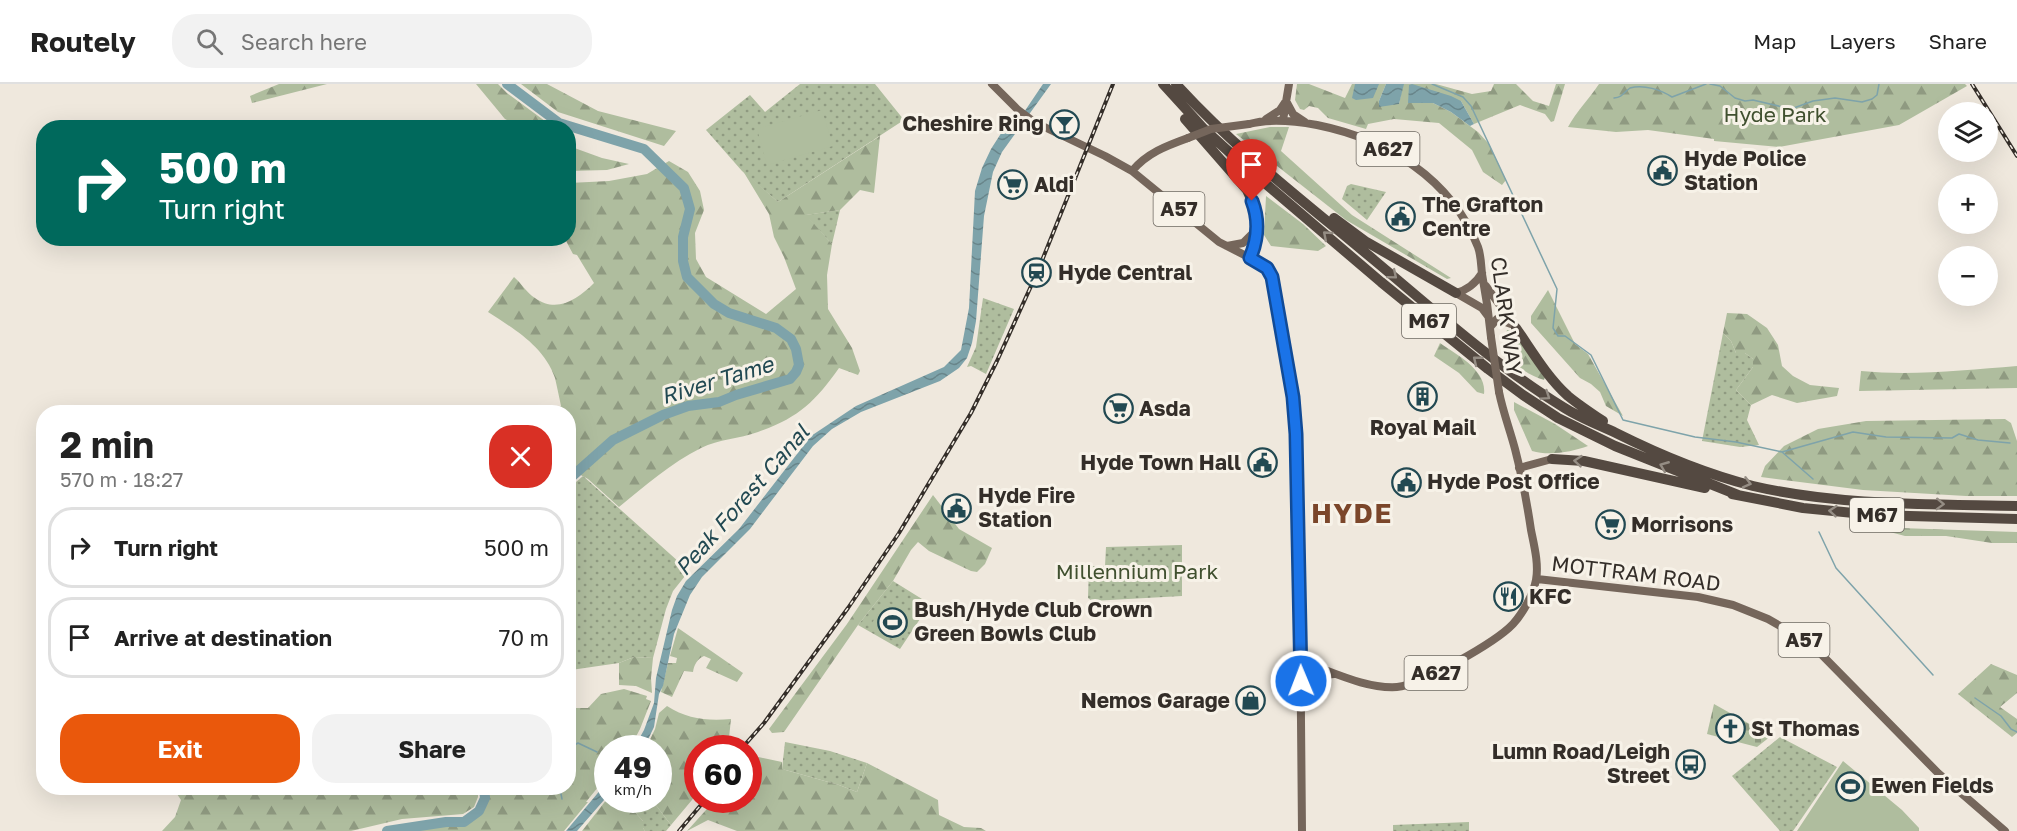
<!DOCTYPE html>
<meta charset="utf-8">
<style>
:root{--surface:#fff;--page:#f2f2f2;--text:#222;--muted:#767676;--line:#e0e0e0;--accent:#ea580c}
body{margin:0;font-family:"Golos Text",sans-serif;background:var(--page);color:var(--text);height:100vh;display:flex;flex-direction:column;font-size:22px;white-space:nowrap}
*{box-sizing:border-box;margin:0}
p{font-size:20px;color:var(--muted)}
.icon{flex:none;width:33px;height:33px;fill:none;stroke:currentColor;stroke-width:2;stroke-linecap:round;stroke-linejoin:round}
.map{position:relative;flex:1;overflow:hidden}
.sheet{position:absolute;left:36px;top:321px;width:540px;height:390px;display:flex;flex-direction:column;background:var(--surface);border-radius:24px;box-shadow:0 6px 24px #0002}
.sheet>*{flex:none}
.top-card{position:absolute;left:36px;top:36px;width:540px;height:126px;border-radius:24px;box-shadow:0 6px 24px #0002;background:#00695c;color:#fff;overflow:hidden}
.buttons{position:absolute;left:1938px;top:18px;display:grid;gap:12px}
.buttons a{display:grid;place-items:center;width:60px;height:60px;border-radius:50%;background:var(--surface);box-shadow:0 6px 24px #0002;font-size:30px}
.speed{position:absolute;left:594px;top:651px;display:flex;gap:12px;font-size:30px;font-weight:700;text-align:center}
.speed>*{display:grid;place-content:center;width:78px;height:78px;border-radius:50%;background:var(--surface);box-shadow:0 6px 24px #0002;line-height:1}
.speed small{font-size:15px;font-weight:400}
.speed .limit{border:9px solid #d22;background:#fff;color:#111}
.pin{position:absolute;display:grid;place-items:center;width:51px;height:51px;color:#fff;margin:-62px -26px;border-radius:50% 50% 50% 0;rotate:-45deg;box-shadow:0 0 6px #0007}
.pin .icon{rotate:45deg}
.me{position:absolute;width:66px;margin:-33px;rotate:359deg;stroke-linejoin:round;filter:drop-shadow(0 0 4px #0008)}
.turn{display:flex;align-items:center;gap:21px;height:126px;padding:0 24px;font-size:27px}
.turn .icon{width:78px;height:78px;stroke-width:2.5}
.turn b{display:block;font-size:42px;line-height:51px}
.round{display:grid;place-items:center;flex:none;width:63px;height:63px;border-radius:24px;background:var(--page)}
.headline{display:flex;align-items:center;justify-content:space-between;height:102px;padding:0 24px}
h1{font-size:36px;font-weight:700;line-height:45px}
.action{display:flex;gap:12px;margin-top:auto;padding:12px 24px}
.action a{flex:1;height:69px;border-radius:24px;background:var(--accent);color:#fff;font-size:24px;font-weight:700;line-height:69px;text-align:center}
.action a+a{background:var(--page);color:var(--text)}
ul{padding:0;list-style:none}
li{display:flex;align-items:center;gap:18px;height:81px;margin:0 12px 9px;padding:0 12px;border:3px solid var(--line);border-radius:24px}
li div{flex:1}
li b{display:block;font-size:22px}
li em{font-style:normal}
header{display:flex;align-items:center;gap:36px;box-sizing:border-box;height:84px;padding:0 30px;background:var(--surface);border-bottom:2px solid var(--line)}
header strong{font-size:28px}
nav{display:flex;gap:33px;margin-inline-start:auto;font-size:21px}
.search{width:420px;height:54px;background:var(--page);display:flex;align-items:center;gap:15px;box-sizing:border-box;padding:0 21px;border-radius:24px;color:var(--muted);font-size:22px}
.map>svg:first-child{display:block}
.green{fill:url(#green-dots)}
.forest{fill:url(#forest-firs)}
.cemetery{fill:url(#cemetery-stones)}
.pitch{fill:#afbd9e}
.water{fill:url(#water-waves)}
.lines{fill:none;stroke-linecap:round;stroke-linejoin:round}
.stream{stroke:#7ea3aa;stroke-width:1.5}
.river{stroke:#7ea3aa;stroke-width:10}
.primary{stroke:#75665b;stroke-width:8}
.motorway{stroke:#544941;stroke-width:10}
.rail-casing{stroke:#342e29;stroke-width:4}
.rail{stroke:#f7f2e8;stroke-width:1.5;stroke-dasharray:4.5;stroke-linecap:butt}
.primary-bridge{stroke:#75665b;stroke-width:8}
.oneway{stroke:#958d84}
.route-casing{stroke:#114b97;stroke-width:15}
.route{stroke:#1a73e8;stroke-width:10}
.labels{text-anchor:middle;stroke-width:6;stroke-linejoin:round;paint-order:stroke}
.shield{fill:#f7f2e8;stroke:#6e6962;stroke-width:1.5}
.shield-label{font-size:20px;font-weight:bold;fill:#342e29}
.park-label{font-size:21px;fill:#40502f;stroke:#f7f2e8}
.poi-label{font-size:21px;font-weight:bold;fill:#342e29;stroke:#f7f2e8;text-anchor:start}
.street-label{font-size:21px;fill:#342e29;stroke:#f7f2e8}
.water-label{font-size:22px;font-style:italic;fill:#224952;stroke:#f7f2e8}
.district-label{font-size:27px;font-weight:bold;letter-spacing:1.5px;fill:#7b462a;stroke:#f7f2e8}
</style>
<header>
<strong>Routely</strong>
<div class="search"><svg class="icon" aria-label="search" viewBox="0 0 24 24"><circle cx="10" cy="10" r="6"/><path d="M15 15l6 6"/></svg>Search here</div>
<nav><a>Map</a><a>Layers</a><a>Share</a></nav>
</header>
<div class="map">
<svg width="2017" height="747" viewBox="0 0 2017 747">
<defs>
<pattern id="green-dots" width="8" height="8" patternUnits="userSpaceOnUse" patternTransform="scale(1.5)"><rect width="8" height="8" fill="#afbd9e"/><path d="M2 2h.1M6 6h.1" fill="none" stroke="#8f9a81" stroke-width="1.8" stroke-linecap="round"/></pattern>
<pattern id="forest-firs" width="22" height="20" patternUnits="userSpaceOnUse" patternTransform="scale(1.5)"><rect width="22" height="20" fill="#afbd9e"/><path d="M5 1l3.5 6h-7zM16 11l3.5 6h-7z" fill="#8f9a81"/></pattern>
<pattern id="cemetery-stones" width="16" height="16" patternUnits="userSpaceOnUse" patternTransform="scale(1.5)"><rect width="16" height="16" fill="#afbd9e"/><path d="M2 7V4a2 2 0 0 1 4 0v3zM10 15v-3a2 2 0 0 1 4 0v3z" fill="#8f9a81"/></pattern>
<pattern id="water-waves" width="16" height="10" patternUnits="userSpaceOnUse" patternTransform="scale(1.5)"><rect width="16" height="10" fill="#7ea3aa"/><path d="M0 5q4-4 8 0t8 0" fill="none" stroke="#68858a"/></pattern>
</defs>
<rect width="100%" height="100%" fill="#efe8dd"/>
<path class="green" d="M800 0H875L904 36 778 118 742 87 706 46 750 11 765 28Z
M1351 100 1386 108 1367 136 1342 115 1347 102Z
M840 126 832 160 805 131Z
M983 214 1014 225 986 290 971 282 967 283 976 263Z
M1723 249 1731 257 1736 269H1745L1753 275V283L1736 306 1751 321 1747 336 1759 361 1740 363 1702 357Z
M583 392 689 487 673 507 666 525 653 574 634 573 619 579 571 586 569 592V404Z
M1182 461V512L1092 517 1088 514 1089 482H1105L1106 463Z
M893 497 930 520 900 565 858 541Z
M1780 653 1837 683 1793 747H1780L1732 692Z
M785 658 830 667 867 679 857 708 839 701 782 685Z
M624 716H652L671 741 666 747H645L643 744V737Z
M1469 738V747H1393V741Z"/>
<path class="forest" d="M279 0H327L252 19 250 12Z
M476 0H498L507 9 553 43H521L505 35Z
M521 0H547L598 27 676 47 664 62 558 28Z
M1297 0H1309L1345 14 1352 0H1386L1379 17 1399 20 1403 0H1436L1472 10 1491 7 1494 0H1516L1533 17 1549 22 1556 0H1565L1554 37 1551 38 1545 30 1520 21 1474 40 1461 17 1408 19H1433L1451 28 1478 48 1489 60 1506 96 1502 101 1483 88 1472 66 1439 39 1394 35 1368 40 1366 45 1328 34 1318 24 1309 22 1304 26 1300 25 1295 16Z
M1599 0H1965L1967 2 1899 41 1779 63 1714 57V55L1648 46 1616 48 1568 43C1576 28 1589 15 1599 0Z
M1270 43H1289L1281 67 1352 131 1451 194 1447 195 1346 136 1236 50Z
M880 52 874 109 860 106 840 126 806 131 832 160 827 191 828 225 852 264 860 287 858 291 839 284C815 318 798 334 758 348 739 355 719 355 701 364 671 379 645 402 619 423L588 395 577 389 569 396 568 328H554L561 322C559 312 557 303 555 294 544 262 514 245 488 228L514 193C521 199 527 209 535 214 557 230 578 215 594 199L577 171 573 170 565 155 568 154 569 99 609 97 647 90 669 77 688 88 700 107 704 126 695 149 696 175 706 193 766 230 796 205 784 173 774 153 769 130 743 87 778 118Z
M569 62 602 74 629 80 607 86 569 87Z
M1266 112 1303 140 1326 162 1318 167 1271 162 1264 151Z
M1548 206 1575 260 1588 270 1623 332 1606 322 1600 308 1591 300 1580 294 1531 239V232Z
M1727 229 1747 230 1767 244 1778 261 1782 282 1793 292 1810 301 1839 304 1837 312 1797 319 1772 311 1751 321 1736 306 1753 283V275L1745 269H1736L1731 257 1723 249Z
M1507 246H1511L1545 293 1544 296C1522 289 1499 272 1507 246Z
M1440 259C1457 271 1487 286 1484 310L1477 308 1459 289 1434 272Z
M2017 282V304L1859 307 1861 287C1912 292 1966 286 2017 282Z
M1514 318 1555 340 1588 362C1572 368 1549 372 1532 367L1514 326Z
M2005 335 2011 339 2017 357V412H1966L1863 406 1761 393 1765 382 1784 362 1818 345 1866 337Z
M933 411 959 445 992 464 985 480 977 488 971 487 929 467 918 458 911 466 893 497 858 541 784 648 772 649 769 645 847 540Z
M1871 443 2017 448V459H1992L1946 452H1905Z
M678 544 743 589 737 598 706 584 711 575 704 572C697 575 694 581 693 588L684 587 672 613 661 608 668 579H676L677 574 670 572Z
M634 573 653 574 651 594 652 609 636 602 619 601V579Z
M1991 580 2017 591V609L2000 623 2017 635V649L2012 653 1958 610Z
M624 605 647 612 646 615 651 617 640 645 630 664H608L607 692 586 718H588L564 747H387L446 738H464L479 727 484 714V704H568L569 624H588L601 610Z
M667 622C687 635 707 637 731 635L728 663 731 664H698L697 710 671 741 652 716H658V664H646L655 645 659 629Z
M754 672 782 678V685L839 701 857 708 867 679 938 716 939 731 964 743 981 744 986 747H737L708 736 687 747 715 716H748L749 678Z
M173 704H478V713L474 723 463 730 402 735 351 747H162L175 733 181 716Z
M607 715 624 716 643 737V744L645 747H582Z"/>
<path class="cemetery" d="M1714 620 1771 652 1757 663 1707 650Z"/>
<path class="pitch" d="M822 26 833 62 767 81 757 45Z
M1162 479 1163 495 1128 497V481Z
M886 517 915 535 899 559 870 542Z
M1843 677 1902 726 1919 744V747H1797Z"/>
<path class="water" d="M1043 0H1051L1002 68 993 88 984 132 976 237 972 259 967 274 959 284 940 297 861 328 832 345 813 362 750 445 702 493 690 511 674 550 663 602 659 610 654 643 644 664H634L644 646 654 619 656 594 672 526 677 512 686 497 739 445 811 352 856 322 944 283 961 266 969 224 975 107 982 84 991 65 1007 40 1010 42 1016 40Z
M1355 0H1379L1373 14 1356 16 1352 14Z
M1386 0H1404L1399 20 1379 23V17Z
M1412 0 1451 12 1461 17 1474 40 1470 42 1451 28 1433 19H1408L1409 1Z
M607 698V712L604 716 577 747H566Z"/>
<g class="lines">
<path class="stream" d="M1432 0 1463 13 1471 22 1557 205 1553 244 1558 252H1565L1591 271 1623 336 1695 353 1736 358 1782 368 1853 348 1886 353 1952 354 1959 350 1978 356 2010 359
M1710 0 1720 2 1735 14 1745 17 1753 16 1791 25 1813 17 1835 14 1862 18 1872 15 1877 11 1879 0
M1614 14C1623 13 1623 9 1630 4 1644 0 1661 6 1672 13L1706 0
M1782 368 1813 395
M1819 448 1836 484 1933 591
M1975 614 2001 632 2011 645 2017 648
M568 662 571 663 578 659 597 668
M555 704 561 710 562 715"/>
<path class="river" d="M507 0 559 39 644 65 684 104 690 125 683 153V177L687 193 714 220 729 229 776 244 791 255 796 265 799 281 796 288 790 295 736 311 719 318 688 322 663 331 613 356 568 396
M387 747 446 738H464L479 727 485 714 484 704"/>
<path class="primary" d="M992 0 1018 26 1034 38 1105 72 1132 87 1219 158 1262 180 1270 188 1293 313 1296 350 1299 419 1302 747
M1266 35 1280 26 1286 17 1293 30 1305 38
M1283 36 1289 0
M1249 40C1271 34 1295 37 1317 41 1386 55 1451 94 1478 163 1481 171 1481 181 1482 190 1486 211 1489 232 1491 253
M1132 87C1147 69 1166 62 1188 54
M1227 162 1243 159 1257 145
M1250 174 1256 148
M1486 202 1516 244
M1456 209 1482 224 1488 232
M1456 209C1467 206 1476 199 1482 189
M1490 243 1497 235 1511 240
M1519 384 1552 375
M1537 495 1698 513 1733 521 1768 535 1801 554 1818 567 1938 689 2005 747
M1301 577C1331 587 1365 605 1397 603 1421 601 1496 558 1513 540 1523 529 1533 511 1536 496 1539 480 1534 461 1531 446 1527 419 1522 392 1515 365 1510 346 1503 328 1499 308
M1301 602C1310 591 1320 591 1334 590"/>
<path class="motorway" d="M1163 0 1204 45 1239 77 1381 198 1488 285 1523 311 1558 334 1615 362 1738 411
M1176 0C1236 66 1306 119 1374 176 1435 227 1495 281 1563 323 1580 334 1599 341 1616 349 1660 371 1706 390 1753 402 1839 422 1930 420 2017 422
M1185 35 1247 106 1257 128V145
M1334 134 1365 157 1456 209
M1516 244C1532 267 1547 293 1568 312 1579 321 1591 329 1603 337
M1552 375 1584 377 1705 404
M1732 410 1803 424 1874 431 2017 435"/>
<defs>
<path id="rail" d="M1972 0 2017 72
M742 664 764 639 848 524 899 449 971 329 997 277 1037 189 1113 0
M679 747 705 716"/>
</defs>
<use href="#rail" class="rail-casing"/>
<use href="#rail" class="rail"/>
<path class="primary-bridge" d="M1188 54 1211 45 1249 40
M1491 253 1499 308"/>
</g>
<defs><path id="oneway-chevron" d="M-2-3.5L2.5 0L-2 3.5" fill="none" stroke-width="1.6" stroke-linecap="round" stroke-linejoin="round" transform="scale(1.5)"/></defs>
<g class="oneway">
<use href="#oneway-chevron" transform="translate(1327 151) rotate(-139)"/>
<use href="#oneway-chevron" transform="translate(1393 191) rotate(40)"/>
<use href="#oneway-chevron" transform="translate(1477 276) rotate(-141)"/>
<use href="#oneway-chevron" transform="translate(1546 312) rotate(34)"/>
<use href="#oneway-chevron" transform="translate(1578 377) rotate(-175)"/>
<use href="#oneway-chevron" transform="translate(1664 382) rotate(-158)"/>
<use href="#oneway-chevron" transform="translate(1747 399) rotate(15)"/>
<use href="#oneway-chevron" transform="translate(1940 420) rotate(2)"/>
<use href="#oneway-chevron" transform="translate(1833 427) rotate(-175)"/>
</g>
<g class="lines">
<defs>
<path id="route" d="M1252 117C1259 135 1258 155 1250 174L1267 184 1272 193 1293 313 1296 350 1301 597"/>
</defs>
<use href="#route" class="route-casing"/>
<use href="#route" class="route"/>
</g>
<defs>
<symbol id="bar-ring" viewBox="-11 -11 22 22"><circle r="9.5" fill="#f7f2e8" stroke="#224952" stroke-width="1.5"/><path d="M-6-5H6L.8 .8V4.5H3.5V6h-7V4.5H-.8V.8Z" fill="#224952"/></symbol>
<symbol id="civic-ring" viewBox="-11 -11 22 22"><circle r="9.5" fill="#f7f2e8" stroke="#224952" stroke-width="1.5"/><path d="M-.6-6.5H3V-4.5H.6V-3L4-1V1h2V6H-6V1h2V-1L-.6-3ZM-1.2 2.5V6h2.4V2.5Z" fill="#224952"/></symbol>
<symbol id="supermarket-ring" viewBox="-11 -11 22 22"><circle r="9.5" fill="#f7f2e8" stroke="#224952" stroke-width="1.5"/><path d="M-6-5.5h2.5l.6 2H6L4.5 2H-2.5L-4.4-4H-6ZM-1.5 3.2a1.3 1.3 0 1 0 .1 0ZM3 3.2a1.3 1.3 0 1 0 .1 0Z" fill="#224952"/></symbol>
<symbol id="station-ring" viewBox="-11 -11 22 22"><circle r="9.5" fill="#f7f2e8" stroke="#224952" stroke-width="1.5"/><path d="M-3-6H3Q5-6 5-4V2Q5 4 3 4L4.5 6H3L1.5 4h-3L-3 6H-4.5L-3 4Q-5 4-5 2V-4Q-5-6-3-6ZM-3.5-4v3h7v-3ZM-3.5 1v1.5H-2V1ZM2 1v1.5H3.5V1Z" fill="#224952"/></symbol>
<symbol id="building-ring" viewBox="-11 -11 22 22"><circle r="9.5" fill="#f7f2e8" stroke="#224952" stroke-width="1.5"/><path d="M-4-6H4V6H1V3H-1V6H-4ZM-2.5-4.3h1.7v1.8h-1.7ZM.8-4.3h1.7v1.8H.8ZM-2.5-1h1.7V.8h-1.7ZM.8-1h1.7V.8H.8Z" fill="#224952"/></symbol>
<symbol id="restaurant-ring" viewBox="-11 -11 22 22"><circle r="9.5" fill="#f7f2e8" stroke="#224952" stroke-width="1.5"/><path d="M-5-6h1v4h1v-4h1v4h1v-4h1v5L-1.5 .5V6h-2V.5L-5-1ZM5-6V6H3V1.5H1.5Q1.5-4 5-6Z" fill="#224952"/></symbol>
<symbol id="stadium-ring" viewBox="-11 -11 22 22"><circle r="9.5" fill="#f7f2e8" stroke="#224952" stroke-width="1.5"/><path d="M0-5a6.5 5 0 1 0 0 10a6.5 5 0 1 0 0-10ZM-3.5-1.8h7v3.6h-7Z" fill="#224952"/></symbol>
<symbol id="shop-ring" viewBox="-11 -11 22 22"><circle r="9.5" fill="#f7f2e8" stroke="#224952" stroke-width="1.5"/><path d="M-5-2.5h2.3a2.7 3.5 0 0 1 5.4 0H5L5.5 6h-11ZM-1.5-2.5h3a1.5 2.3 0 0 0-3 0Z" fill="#224952"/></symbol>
<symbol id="church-ring" viewBox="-11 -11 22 22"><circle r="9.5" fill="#f7f2e8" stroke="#224952" stroke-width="1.5"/><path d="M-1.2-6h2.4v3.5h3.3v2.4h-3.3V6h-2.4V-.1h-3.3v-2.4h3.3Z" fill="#224952"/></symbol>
<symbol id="bus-ring" viewBox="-11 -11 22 22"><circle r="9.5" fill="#f7f2e8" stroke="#224952" stroke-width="1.5"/><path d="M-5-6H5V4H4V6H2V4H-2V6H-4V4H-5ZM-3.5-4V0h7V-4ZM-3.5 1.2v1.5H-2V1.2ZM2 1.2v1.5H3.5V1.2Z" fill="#224952"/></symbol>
</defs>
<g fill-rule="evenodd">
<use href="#bar-ring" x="1048" y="24" width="33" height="33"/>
<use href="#civic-ring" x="1646" y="70" width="33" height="33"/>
<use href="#supermarket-ring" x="996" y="84" width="33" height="33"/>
<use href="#civic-ring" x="1384" y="116" width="33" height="33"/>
<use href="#station-ring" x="1020" y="172" width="33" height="33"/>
<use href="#building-ring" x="1406" y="296" width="33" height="33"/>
<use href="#supermarket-ring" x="1102" y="308" width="33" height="33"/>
<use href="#civic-ring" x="1246" y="362" width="33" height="33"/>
<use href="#civic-ring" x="1390" y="382" width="33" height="33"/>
<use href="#civic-ring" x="940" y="408" width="33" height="33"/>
<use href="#supermarket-ring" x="1594" y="424" width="33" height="33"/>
<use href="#restaurant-ring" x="1492" y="496" width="33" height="33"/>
<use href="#stadium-ring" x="876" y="522" width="33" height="33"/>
<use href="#shop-ring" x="1234" y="600" width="33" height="33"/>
<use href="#church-ring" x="1714" y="628" width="33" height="33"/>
<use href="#bus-ring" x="1674" y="664" width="33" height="33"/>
<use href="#stadium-ring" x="1834" y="686" width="33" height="33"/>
</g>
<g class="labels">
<g class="shield">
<rect x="1356.5" y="48" width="63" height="34" rx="4.5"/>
<rect x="1153.5" y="108" width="51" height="34" rx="4.5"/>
<rect x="1402" y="220" width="54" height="34" rx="4.5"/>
<rect x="1850" y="414" width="54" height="34" rx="4.5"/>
<rect x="1778.5" y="539" width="51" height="34" rx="4.5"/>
<rect x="1404.5" y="572" width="63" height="34" rx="4.5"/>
</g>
<g class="shield-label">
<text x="1388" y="72">A627</text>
<text x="1179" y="132">A57</text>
<text x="1429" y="244">M67</text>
<text x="1877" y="438">M67</text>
<text x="1804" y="563">A57</text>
<text x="1436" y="596">A627</text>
</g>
<g class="park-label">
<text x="1775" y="38">Hyde Park</text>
<text x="1137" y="495">Millennium Park</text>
</g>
<g class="poi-label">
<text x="1044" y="47" text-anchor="end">Cheshire Ring</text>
<text x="1684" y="82">Hyde Police<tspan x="1684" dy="24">Station</tspan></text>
<text x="1034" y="108">Aldi</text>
<text x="1422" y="128">The Grafton<tspan x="1422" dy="24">Centre</tspan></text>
<text x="1058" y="196">Hyde Central</text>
<text x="1139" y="332">Asda</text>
<text x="1423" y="351" text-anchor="middle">Royal Mail</text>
<text x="1241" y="386" text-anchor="end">Hyde Town Hall</text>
<text x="1427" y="405">Hyde Post Office</text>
<text x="978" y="419">Hyde Fire<tspan x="978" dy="24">Station</tspan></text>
<text x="1631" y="448">Morrisons</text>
<text x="1529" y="520">KFC</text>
<text x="914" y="533">Bush/Hyde Club Crown<tspan x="914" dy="24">Green Bowls Club</tspan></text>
<text x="1230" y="624" text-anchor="end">Nemos Garage</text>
<text x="1751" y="652">St Thomas</text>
<text x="1670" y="675" text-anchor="end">Lumn Road/Leigh<tspan x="1670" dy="24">Street</tspan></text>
<text x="1871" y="709">Ewen Fields</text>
</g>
<g class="street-label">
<text transform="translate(1506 232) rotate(82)" y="7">CLARK WAY</text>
<text transform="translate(1636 490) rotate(7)" y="7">MOTTRAM ROAD</text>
</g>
<g class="water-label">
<text transform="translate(717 296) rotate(-17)" y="8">River Tame</text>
<text transform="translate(742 416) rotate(-49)" y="8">Peak Forest Canal</text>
</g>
<g class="district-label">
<text x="1352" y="439">HYDE</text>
</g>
</g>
</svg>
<div class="buttons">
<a><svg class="icon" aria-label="layers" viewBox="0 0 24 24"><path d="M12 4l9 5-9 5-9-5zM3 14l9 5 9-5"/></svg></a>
<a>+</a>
<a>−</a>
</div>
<div class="speed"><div>49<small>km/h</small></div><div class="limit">60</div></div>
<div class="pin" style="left:1252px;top:117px;background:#d93025"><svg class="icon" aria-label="arrive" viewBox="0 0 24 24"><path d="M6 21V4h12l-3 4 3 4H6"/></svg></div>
<svg class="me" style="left:1301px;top:597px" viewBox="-20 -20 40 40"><circle r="17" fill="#1a73e8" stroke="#fff" stroke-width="3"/><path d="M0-11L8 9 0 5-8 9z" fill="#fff"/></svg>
<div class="top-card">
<div class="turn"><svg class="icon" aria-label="right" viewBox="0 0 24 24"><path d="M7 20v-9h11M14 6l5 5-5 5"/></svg><div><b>500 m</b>Turn right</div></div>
</div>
<section class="sheet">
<div class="headline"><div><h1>2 min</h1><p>570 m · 18:27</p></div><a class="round" style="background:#d93025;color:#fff"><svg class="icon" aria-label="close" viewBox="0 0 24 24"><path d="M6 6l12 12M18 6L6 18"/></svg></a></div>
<ul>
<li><svg class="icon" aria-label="right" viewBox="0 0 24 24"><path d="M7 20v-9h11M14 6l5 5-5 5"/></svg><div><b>Turn right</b></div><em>500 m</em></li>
<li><svg class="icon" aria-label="arrive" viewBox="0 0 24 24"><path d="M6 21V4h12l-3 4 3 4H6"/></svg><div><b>Arrive at destination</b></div><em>70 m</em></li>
</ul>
<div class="action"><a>Exit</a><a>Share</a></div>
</section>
</div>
